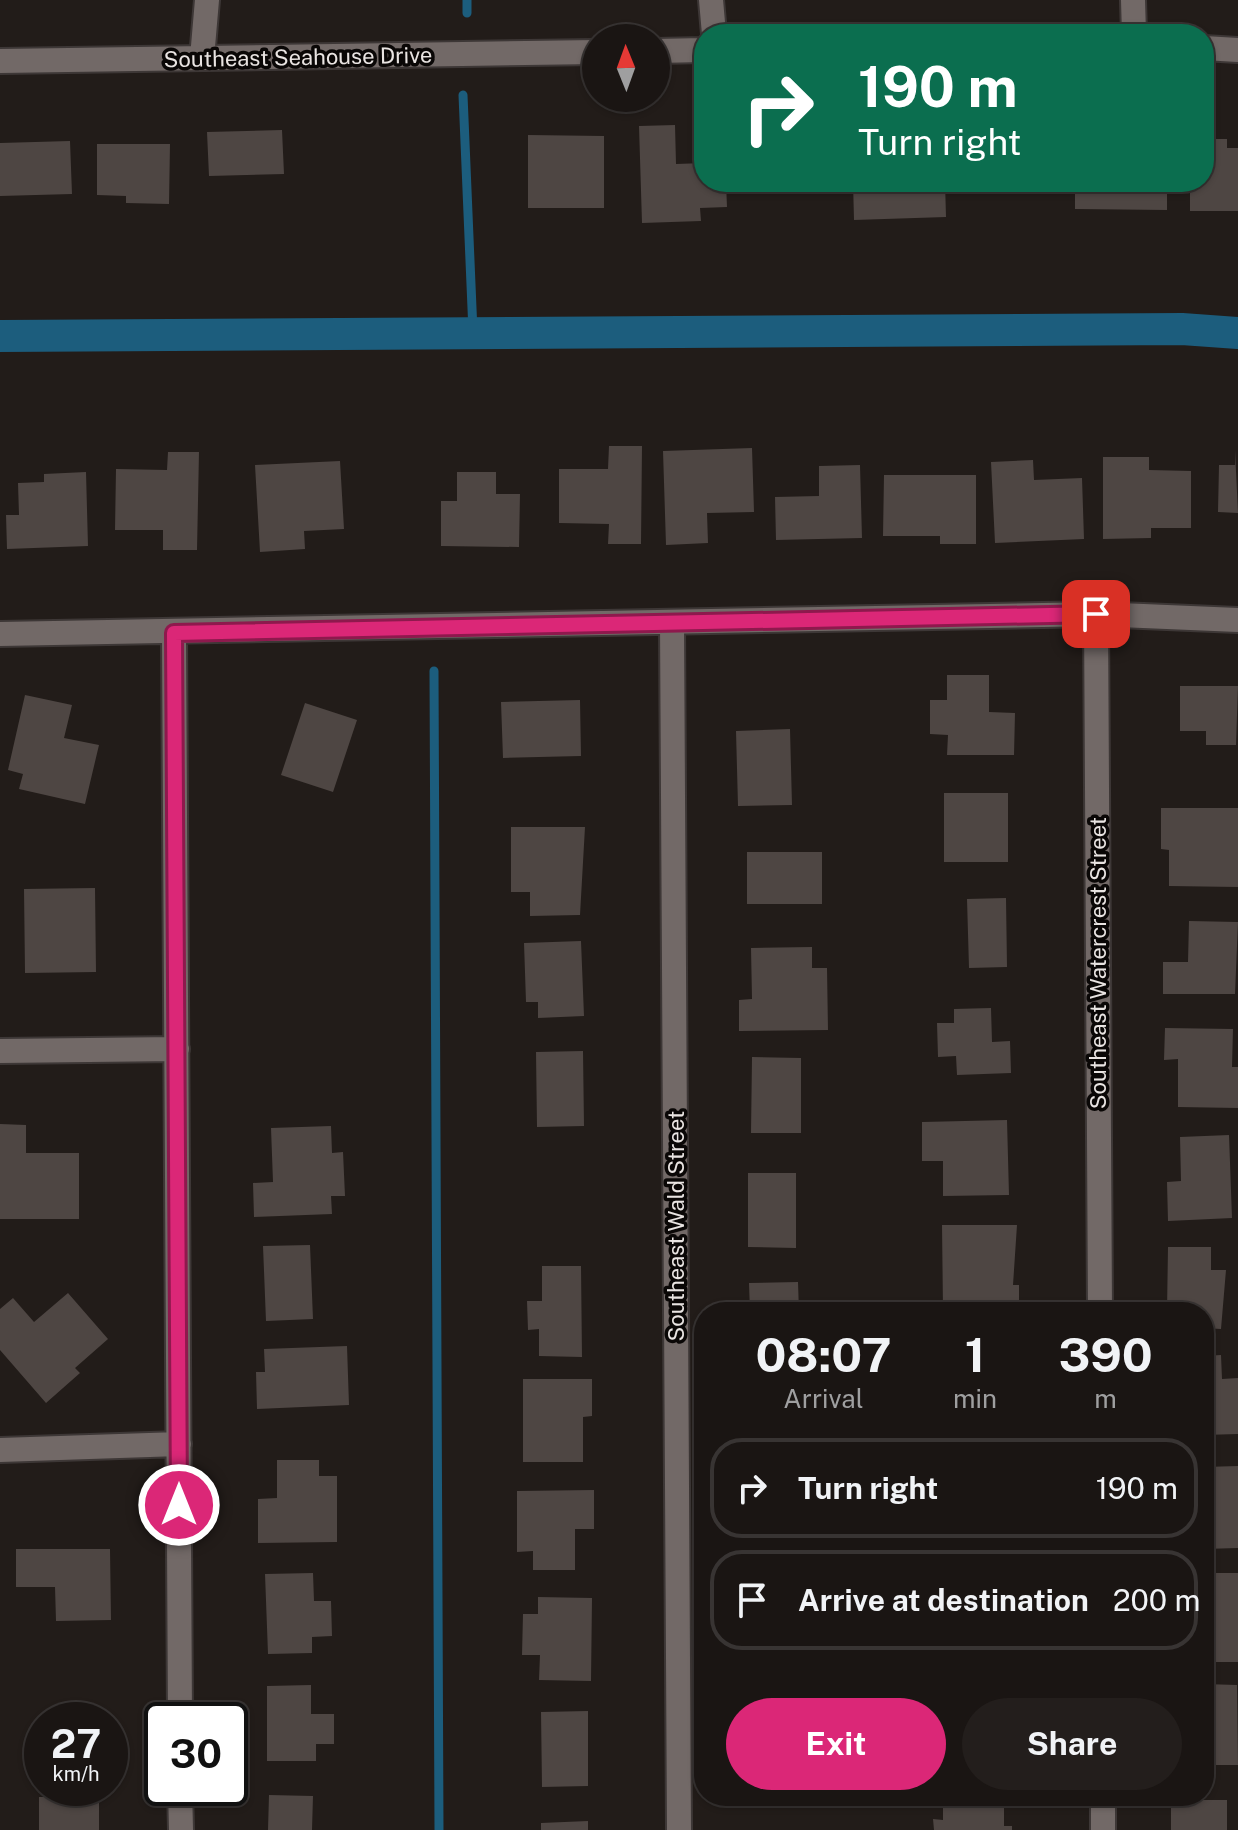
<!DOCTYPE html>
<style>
:root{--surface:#1a1513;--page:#231e1c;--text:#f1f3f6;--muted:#9f9fa0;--line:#383433;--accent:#db2777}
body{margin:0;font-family:"Public Sans",sans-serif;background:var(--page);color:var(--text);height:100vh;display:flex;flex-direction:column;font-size:30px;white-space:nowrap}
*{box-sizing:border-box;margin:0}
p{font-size:26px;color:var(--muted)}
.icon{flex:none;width:44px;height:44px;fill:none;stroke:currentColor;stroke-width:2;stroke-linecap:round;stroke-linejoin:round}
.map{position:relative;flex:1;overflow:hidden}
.side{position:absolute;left:694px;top:1302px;width:520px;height:504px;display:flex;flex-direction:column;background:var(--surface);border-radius:32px;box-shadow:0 2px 6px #0004,0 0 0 2px var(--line)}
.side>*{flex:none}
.guide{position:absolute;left:694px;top:24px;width:520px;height:168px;border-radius:32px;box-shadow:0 2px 6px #0004,0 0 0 2px var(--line);background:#0b6e4f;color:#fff;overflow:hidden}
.needle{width:52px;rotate:359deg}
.tools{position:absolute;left:582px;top:24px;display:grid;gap:16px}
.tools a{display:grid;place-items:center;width:88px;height:88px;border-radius:50%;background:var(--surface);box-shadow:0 2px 6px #0004,0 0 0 2px var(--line);font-size:40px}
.speed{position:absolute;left:24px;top:1702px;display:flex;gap:16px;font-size:40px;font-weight:700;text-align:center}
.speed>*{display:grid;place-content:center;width:104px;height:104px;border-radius:50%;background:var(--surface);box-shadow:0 2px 6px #0004,0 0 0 2px var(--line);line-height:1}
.speed small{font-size:20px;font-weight:400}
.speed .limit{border:4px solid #111;border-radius:12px;background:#fff;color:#111}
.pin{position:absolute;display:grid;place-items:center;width:68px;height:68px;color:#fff;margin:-34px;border-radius:16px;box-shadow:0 4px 12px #0006}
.me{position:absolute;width:88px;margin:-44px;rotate:0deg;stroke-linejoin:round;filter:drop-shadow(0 0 6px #0008)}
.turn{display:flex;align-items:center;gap:28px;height:168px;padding:0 32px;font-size:36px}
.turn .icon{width:104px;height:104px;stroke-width:2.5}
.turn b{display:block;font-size:56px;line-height:68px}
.eta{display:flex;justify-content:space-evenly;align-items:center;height:136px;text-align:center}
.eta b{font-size:48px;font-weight:700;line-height:56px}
.action{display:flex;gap:16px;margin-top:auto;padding:16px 32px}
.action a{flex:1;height:92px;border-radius:48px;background:var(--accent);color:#fff;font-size:32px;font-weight:700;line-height:92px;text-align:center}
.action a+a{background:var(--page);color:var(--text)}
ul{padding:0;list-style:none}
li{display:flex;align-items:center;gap:24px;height:100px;margin:0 16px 12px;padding:0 16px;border:4px solid var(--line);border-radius:32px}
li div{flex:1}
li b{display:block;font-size:30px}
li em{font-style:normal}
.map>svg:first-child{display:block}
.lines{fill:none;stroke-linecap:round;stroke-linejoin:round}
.stream{stroke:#1c5d7d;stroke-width:9}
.canal{stroke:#1c5d7d;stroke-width:32}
.building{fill:#4e4643}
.street-casing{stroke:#3d3736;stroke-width:28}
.street{stroke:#726967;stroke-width:24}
.route-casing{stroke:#8e194d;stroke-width:20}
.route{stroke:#db2777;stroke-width:14}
.labels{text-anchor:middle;stroke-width:7;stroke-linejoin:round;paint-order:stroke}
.street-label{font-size:22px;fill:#e9e4e2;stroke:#0a0706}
</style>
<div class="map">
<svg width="1238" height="1830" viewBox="0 0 1238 1830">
<rect width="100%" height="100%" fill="#221c19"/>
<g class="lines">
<path class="stream" d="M467 0V13
M463 95 473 332
M434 671 439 1830"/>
<path class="canal" d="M0 336 1182 329 1238 333"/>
</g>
<path class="building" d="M675 125 676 164 704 163V182H726L727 207 700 208 701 221 642 223 639 126Z
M282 130 284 174 209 176 207 132Z
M528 135 604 136V208H528Z
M1204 139H1227V148H1238V211H1190V182H1204Z
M70 141 72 194 0 196V143Z
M97 144H170L169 204 126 203V196L97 195Z
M853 182H945L946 217 854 220Z
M1075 182H1167V210L1075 209Z
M609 446H642L641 544H608L609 524 559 523V469H608Z
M752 448 754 512 707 513 708 543 666 545 663 451Z
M1235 450 1238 513 1218 512 1219 465H1235Z
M168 452H199L197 550H163V530H115L116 469 167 470Z
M1103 457H1149V470L1191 471V528H1151V538L1103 539Z
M1033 460 1034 480 1082 478 1084 539 995 543 991 462Z
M340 461 344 529 304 531 305 549 260 552 255 465Z
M860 465 862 538 776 540 775 497 819 496V466Z
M86 472 88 546 7 549 6 515H19L18 483 44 482V474Z
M457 472H496V494H520L519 547 441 546V501H457Z
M884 475H976V544H940V536H883Z
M947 675H989V712L1015 713 1014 755H947L948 735 930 734V700H947Z
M1180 686H1238L1236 745H1206V731H1180Z
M25 695 72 705 64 738 99 745 85 804 19 789 23 774 8 770Z
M580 700 581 756 503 758 501 702Z
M305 703 357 720 333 792 281 775Z
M790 729 792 805 738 806 736 731Z
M944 793H1008V862H944Z
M1161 808H1238V887L1169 886V850L1161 849Z
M511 827H585L580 915 530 916V892H511Z
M747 852H822V904H747Z
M95 888 96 972 25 973 24 889Z
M1006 898 1007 967 969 968 967 899Z
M1189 921 1238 922 1235 994H1163V962H1188Z
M581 941 584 1016 538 1018V1002H526L524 943Z
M812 947V968H827L828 1030 739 1031V1000L752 999 751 948Z
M991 1008 992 1042 1010 1041 1011 1073 957 1075 956 1056 938 1057 937 1023H954V1009Z
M1165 1028 1233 1029 1232 1067H1238V1108L1178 1107V1059L1164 1060Z
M583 1051 584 1126 537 1127 536 1052Z
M752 1057 801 1058V1133H751Z
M1007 1120 1009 1195 943 1196V1161H922V1122Z
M0 1124 26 1125V1153H79V1219H0Z
M331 1126 332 1153 343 1152 345 1196H331L332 1214 254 1217 253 1183 273 1182 271 1128Z
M1229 1135 1232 1218 1168 1221 1167 1182 1181 1181 1180 1137Z
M748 1173H796V1248L748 1247Z
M942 1225H1017L1013 1285H1019V1309L943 1310Z
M310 1245 313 1319 266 1321 263 1246Z
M1168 1247H1211V1270H1226L1221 1329 1204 1328V1312H1167Z
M542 1266H581L582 1357 539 1356V1329L528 1330 527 1301H542Z
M798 1282 799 1312H750L749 1283Z
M68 1293 108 1339 75 1368 80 1373 46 1403 0 1350V1309L13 1298 34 1322Z
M347 1346 349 1405 257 1409 256 1372H265L264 1349Z
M1221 1355 1222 1379 1238 1378V1434L1204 1435V1356Z
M523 1379H592V1416L583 1417V1462H523Z
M277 1460H319V1476H337V1542L258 1543V1499L277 1498Z
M1238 1466V1548L1204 1549V1467Z
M594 1490V1529H575V1570H533V1551L517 1552V1491Z
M16 1549H110L111 1620 56 1621 55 1587H16Z
M313 1573 314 1601H331L332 1636 312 1637V1653L268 1654 265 1574Z
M1204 1573H1238V1662H1204Z
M538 1597 592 1598 591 1681 539 1680 540 1655H522L523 1614H538Z
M1204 1684 1237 1685 1238 1765H1204Z
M311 1685V1714H334V1744H316V1761H267V1686Z
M588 1711V1786L542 1787 541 1712Z
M48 1788H99V1830H39V1797H48Z
M269 1795 313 1796 312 1830H268Z
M943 1796H1004V1826H1012V1830H934L933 1819 943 1820Z
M1171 1800H1227V1830H1171Z
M588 1821V1830H541V1823Z"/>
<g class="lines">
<defs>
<path id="street" d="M711 0 714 34
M1133 0 1134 34
M1204 48 1238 50
M656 51 704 50
M202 58 207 0
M0 61 596 52
M1096 614 1100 1312
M672 623 679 1830
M174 633 180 1720
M0 634 1096 614 1238 620
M0 1051 177 1049
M0 1450 179 1444
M180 1788 181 1830
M1103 1796V1830"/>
</defs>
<use href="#street" class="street-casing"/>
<use href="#street" class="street"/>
</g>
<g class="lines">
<defs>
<path id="route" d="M179 1505 174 633 1096 614"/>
</defs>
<use href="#route" class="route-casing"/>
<use href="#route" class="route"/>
</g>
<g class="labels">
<g class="street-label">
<text transform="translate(298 57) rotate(-1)" y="8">Southeast Seahouse Drive</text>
<text transform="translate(1098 963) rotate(-90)" y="8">Southeast Watercrest Street</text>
<text transform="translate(676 1226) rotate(-90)" y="8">Southeast Wald Street</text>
</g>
</g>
</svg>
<div class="tools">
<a><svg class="needle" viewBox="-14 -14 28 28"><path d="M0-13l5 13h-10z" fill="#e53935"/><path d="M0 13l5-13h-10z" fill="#9f9fa0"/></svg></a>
</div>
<div class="speed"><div>27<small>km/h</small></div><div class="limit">30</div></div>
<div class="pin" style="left:1096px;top:614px;background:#d93025"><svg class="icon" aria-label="arrive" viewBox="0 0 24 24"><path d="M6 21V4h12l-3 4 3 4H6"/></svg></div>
<svg class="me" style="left:179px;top:1505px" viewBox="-20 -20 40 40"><circle r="17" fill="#db2777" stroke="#fff" stroke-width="3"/><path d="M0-11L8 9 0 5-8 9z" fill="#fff"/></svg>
<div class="guide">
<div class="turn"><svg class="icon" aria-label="right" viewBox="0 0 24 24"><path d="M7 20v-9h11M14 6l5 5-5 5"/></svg><div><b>190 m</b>Turn right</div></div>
</div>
<section class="side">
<div class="eta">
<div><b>08:07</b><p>Arrival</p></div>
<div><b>1</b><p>min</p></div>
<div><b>390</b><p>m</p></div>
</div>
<ul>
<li><svg class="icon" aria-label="right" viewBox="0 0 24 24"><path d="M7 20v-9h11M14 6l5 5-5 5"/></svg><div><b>Turn right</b></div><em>190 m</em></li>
<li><svg class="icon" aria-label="arrive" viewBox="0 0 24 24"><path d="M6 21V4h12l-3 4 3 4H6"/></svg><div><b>Arrive at destination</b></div><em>200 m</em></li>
</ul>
<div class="action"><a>Exit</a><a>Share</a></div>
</section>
</div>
